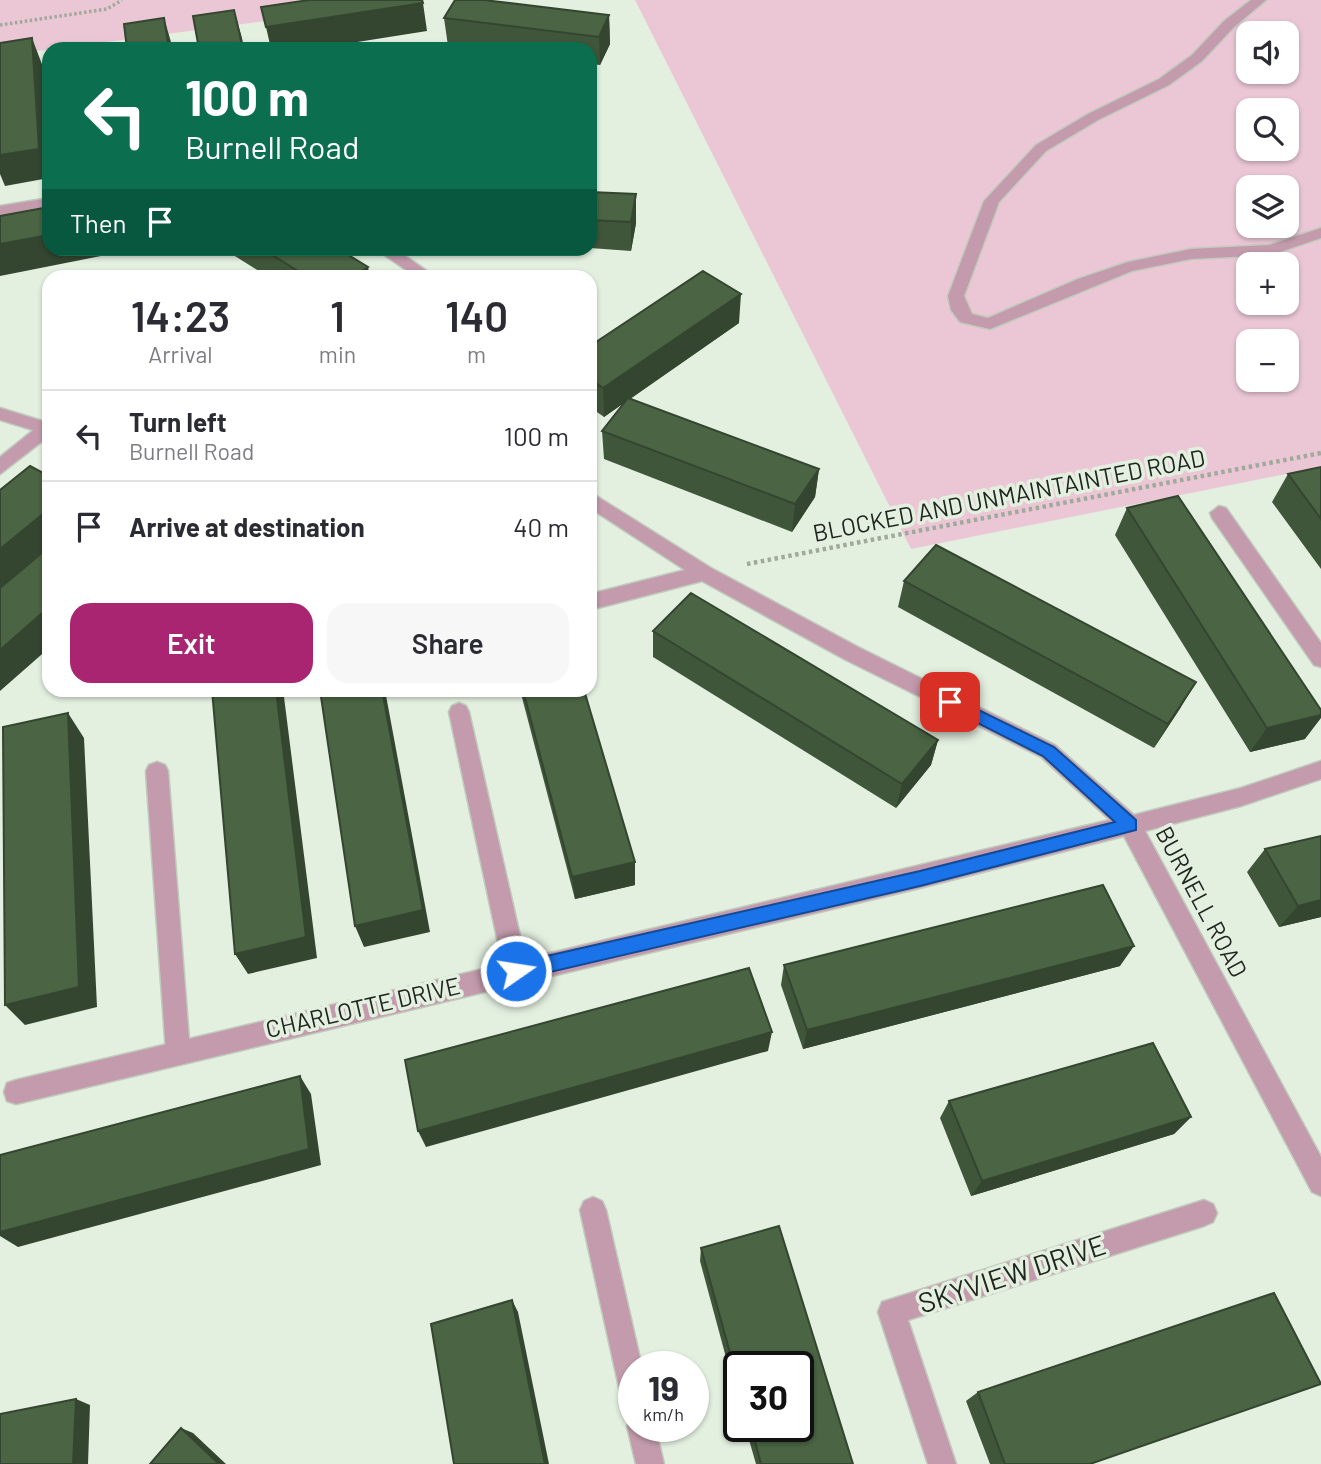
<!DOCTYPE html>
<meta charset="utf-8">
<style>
:root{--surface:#fff;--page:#f7f7f7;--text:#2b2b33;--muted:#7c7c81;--line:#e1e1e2;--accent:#a92571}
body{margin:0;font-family:Barlow,sans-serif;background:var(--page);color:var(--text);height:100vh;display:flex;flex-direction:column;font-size:26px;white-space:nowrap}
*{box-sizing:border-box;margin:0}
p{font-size:23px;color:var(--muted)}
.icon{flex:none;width:38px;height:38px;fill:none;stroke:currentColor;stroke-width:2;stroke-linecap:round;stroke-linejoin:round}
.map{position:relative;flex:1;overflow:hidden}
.panel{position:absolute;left:42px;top:270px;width:555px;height:427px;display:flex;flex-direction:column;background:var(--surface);border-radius:21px;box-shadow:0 2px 5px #0004}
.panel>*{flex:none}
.hud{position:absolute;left:42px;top:42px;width:555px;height:214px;border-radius:21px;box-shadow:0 2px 5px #0004;background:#0b6e4f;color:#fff;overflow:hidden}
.fabs{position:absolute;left:1236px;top:21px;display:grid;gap:14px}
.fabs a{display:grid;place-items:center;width:63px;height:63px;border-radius:14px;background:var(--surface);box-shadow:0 2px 5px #0004;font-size:35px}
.speed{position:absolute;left:618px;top:1351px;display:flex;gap:14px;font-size:35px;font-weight:700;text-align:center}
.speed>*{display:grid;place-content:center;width:91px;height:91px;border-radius:50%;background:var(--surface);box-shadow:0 2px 5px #0004;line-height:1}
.speed small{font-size:18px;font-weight:400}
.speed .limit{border:4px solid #111;border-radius:10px;background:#fff;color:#111}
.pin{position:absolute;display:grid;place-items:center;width:60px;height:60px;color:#fff;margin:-30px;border-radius:14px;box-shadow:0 4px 10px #0006}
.me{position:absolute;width:77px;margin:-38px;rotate:77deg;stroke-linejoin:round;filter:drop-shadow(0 0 5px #0008)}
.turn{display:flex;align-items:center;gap:24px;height:147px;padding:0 28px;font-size:32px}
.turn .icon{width:91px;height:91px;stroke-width:2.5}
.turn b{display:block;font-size:49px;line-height:60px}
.then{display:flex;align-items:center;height:66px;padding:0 28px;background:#0003;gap:14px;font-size:26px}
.eta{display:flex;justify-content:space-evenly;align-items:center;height:119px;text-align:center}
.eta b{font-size:42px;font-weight:600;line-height:49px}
.button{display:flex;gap:14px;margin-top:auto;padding:14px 28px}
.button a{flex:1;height:80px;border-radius:21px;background:var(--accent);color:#fff;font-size:28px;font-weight:600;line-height:80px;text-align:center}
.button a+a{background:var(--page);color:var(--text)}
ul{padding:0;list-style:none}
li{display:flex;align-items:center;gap:21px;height:91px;padding:0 28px;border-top:2px solid var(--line)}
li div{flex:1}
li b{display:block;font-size:26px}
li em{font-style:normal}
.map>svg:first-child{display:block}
.green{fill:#ebc7d6;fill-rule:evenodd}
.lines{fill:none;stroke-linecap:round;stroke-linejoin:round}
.lane-casing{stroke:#c0cbbd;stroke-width:3}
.street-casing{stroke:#c0cbbd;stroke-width:3}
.path-far1{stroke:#9fa99c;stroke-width:3.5;stroke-dasharray:2.5 2.5;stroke-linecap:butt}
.path{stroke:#9fa99c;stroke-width:4.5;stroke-dasharray:3.5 3.5;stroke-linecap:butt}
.lane{fill:#c39bac;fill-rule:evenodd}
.street{fill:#c39bac;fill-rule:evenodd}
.wall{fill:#40563a}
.shaded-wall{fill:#344630}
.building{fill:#4a6444;stroke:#344630;stroke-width:2}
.route{fill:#1a73e8;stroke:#114b97;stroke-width:2}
.labels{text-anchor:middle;stroke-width:7;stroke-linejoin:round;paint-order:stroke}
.street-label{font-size:24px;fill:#21251f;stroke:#e3f0e0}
.near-street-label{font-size:28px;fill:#21251f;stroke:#e3f0e0}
</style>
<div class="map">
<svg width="1321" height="1464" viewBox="0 0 1321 1464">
<rect width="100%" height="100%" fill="#e3f0e0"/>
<path class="green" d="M0 0H426L0 56Z
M635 0H1321V467L911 549ZM1248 33H1286V72H1248ZM1248 110H1286V149H1248ZM1248 187H1286V226H1248ZM1248 264H1286V303H1248ZM1248 341H1286V380H1248Z"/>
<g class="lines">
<defs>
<path id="lane" d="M1251 0H1266L1234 27 1202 61 1169 85 1098 120 1046 151 999 202 964 296 972 314 988 318 1078 279 1128 262 1191 249 1269 245 1321 228V238L1271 255 1191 259 1132 271 990 329 960 322 951 310 948 296 984 201 1036 145 1088 114 1159 79 1192 55 1224 21Z
M49 422V436L0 474V457L41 424Z
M459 703 466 706 469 712 528 971 524 979 516 982 508 979 504 971 449 712 452 706Z
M157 762 165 765 168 771 190 1052 187 1060 178 1064 169 1060 166 1052 146 771 149 765Z"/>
<path id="street" d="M49 198V208L0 216V206Z
M374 248H394L434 276H415Z
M0 408 49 423V435L0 420Z
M590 492 711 568 858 647 1055 745 1134 815 1241 788 1321 761V779L1241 806 1145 831 1321 1157V1196L1312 1192 1124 836 920 888 16 1104 7 1101 4 1092 7 1083 16 1080 1110 820 1041 757 844 659 702 581 590 610V594L685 570 590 508Z
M1219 506 1226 508 1321 643V667L1314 665 1212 518 1210 513Z
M593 1197 602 1201 606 1210 642 1367H634V1406L624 1402 620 1392 580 1210 584 1201Z
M1204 1200 1213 1204 1217 1213 1213 1222 1204 1226 908 1320 956 1464H928L878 1312 882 1302Z
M634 1415V1426H655L664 1464H636L627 1426Z"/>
</defs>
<use href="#lane" class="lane-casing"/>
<use href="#street" class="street-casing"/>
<path class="path-far1" d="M0 25 107 9 122 0"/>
<path class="path" d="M747 564 1321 453"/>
<use href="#lane" class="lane"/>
<use href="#street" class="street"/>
</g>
<path class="wall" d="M609 15 610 44 600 65 590 64V49H470L448 46 444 18Z
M590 192 636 223 631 251 590 248Z
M222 248H337L370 276H267Z
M739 323 630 399 819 469 815 497 792 532 604 459 602 431 625 402 604 417 590 407V346Z
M1321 467V569L1272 502 1288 474Z
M1127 508 1305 739 1250 752 1115 535Z
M904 581 1181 707 1154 748 898 607Z
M653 631 938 740 931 765 896 808 653 657Z
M520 690H584L635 885 575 899Z
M1265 849 1321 917 1279 927 1247 872Z
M784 965 1120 966 803 1049 781 985Z
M949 1101 1191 1117 1174 1134 971 1196 940 1118Z
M701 1248 853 1464H756L745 1426H798L738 1367V1402L700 1261Z
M978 1392 1091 1464H990L966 1401Z"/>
<path class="shaded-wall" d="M423 3 427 31 313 49H271L266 27Z
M234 10 242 38 244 49H243Z
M609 15 610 44 600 65 599 37Z
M164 18 173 49H169Z
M32 38 43 67 49 142V178L5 186 0 174V155Z
M636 194V223L631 251V222Z
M49 235V248H110L111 254 0 276V244Z
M368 267 370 276H354Z
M741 294 739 323 604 417 603 388Z
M819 469 815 497 792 532 795 504Z
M49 509V549L0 590V549Z
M49 607V648L0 691V650Z
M1196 682 1181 707 1154 748 1168 724Z
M276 690H281L284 697 317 958 248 974 235 954Z
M382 690H385L430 932 364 947 355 926Z
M68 713 84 738 97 1007 25 1025 5 1005Z
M1321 715V718L1305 739 1250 752 1267 728Z
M938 740 931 765 896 808 902 784Z
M635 862V885L575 899 572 877Z
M1321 900V917L1279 927 1298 906Z
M1134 946 1120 966 803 1049 807 1030Z
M772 1032 768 1051 426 1147 418 1131Z
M300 1076 311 1094 321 1165 18 1247 0 1236V1232Z
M1191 1117 1174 1134 971 1196 982 1181Z
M512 1300 518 1312 549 1464H545Z
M76 1399 90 1405 88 1464H73Z
M181 1428 193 1433 226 1464H219Z"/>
<path class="building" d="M309 0H422L423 3 266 27 261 7Z
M455 0H484L609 15 599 37 444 18Z
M234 10 243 49H199L193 16Z
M164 18 169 49H127L124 24Z
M32 38 39 149 0 155V43Z
M590 192 636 194 631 222 590 220Z
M49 207V235L0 244V216Z
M261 248H337L368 267 354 276H306Z
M703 271 741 294 603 388 590 379V346Z
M628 398 819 469 795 504 602 431Z
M30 466 49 476V509L0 549V490Z
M1321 467V519L1288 474Z
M1178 496 1321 710V715L1267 728 1127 508Z
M936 545 1196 682 1168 724 904 581Z
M49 547V607L0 650V588Z
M691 593 938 740 902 784 653 631Z
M212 690H276L306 937 235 954Z
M320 690H382L423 910 355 926Z
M523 690H584L635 862 572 877Z
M68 713 79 987 5 1005 3 727Z
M1321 836V900L1298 906 1265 849Z
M1103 885 1134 946 807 1030 784 965Z
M749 968 772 1032 418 1131 405 1060Z
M1153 1043 1191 1117 982 1181 949 1101Z
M300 1076 309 1149 0 1232V1155Z
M779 1226 853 1464H761L751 1426H798V1367H738V1382L701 1248Z
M1274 1293 1321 1384 1090 1464H1005L978 1392Z
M512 1300 545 1464H454L431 1324Z
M76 1399 73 1464H0V1414Z
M181 1428 219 1464H150Z"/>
<path class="route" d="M950 696 1054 747 1136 820V830L920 886 516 980 510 977 507 971 510 965 516 963 920 871 1115 822 1043 756 944 706V697Z"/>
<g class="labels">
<g class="street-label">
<text transform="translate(1009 496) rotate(-11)" y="8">BLOCKED AND UNMAINTAINTED ROAD</text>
<text transform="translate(1201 902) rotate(62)" y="8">BURNELL ROAD</text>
<text transform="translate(363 1008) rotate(-13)" y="8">CHARLOTTE DRIVE</text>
</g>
<g class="near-street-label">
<text transform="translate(1012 1274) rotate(-18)" y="10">SKYVIEW DRIVE</text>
</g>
</g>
</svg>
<div class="fabs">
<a><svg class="icon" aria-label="sound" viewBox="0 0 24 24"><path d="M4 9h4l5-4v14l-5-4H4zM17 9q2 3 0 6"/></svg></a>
<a><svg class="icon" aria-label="search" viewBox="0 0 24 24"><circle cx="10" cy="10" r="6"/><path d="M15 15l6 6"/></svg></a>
<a><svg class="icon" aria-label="layers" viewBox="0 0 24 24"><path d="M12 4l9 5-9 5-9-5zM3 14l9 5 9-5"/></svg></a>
<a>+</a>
<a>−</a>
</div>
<div class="speed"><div>19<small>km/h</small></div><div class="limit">30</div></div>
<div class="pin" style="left:950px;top:702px;background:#d93025"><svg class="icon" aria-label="arrive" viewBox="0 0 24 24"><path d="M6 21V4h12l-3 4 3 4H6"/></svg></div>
<svg class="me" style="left:516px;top:971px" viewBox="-20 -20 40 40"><circle r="17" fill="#1a73e8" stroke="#fff" stroke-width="3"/><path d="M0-11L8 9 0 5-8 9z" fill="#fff"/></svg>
<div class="hud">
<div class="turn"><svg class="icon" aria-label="left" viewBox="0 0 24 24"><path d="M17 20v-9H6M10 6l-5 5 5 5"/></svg><div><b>100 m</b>Burnell Road</div></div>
<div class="then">Then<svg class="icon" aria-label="arrive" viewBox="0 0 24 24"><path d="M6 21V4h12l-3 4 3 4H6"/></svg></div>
</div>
<section class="panel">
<div class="eta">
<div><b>14:23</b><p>Arrival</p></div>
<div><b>1</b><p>min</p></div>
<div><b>140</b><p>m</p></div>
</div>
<ul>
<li><svg class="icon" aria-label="left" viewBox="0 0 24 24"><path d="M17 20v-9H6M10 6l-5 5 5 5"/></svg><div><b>Turn left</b><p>Burnell Road</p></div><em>100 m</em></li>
<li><svg class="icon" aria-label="arrive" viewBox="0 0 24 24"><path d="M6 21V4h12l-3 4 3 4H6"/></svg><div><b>Arrive at destination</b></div><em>40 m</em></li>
</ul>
<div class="button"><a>Exit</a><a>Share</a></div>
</section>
</div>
